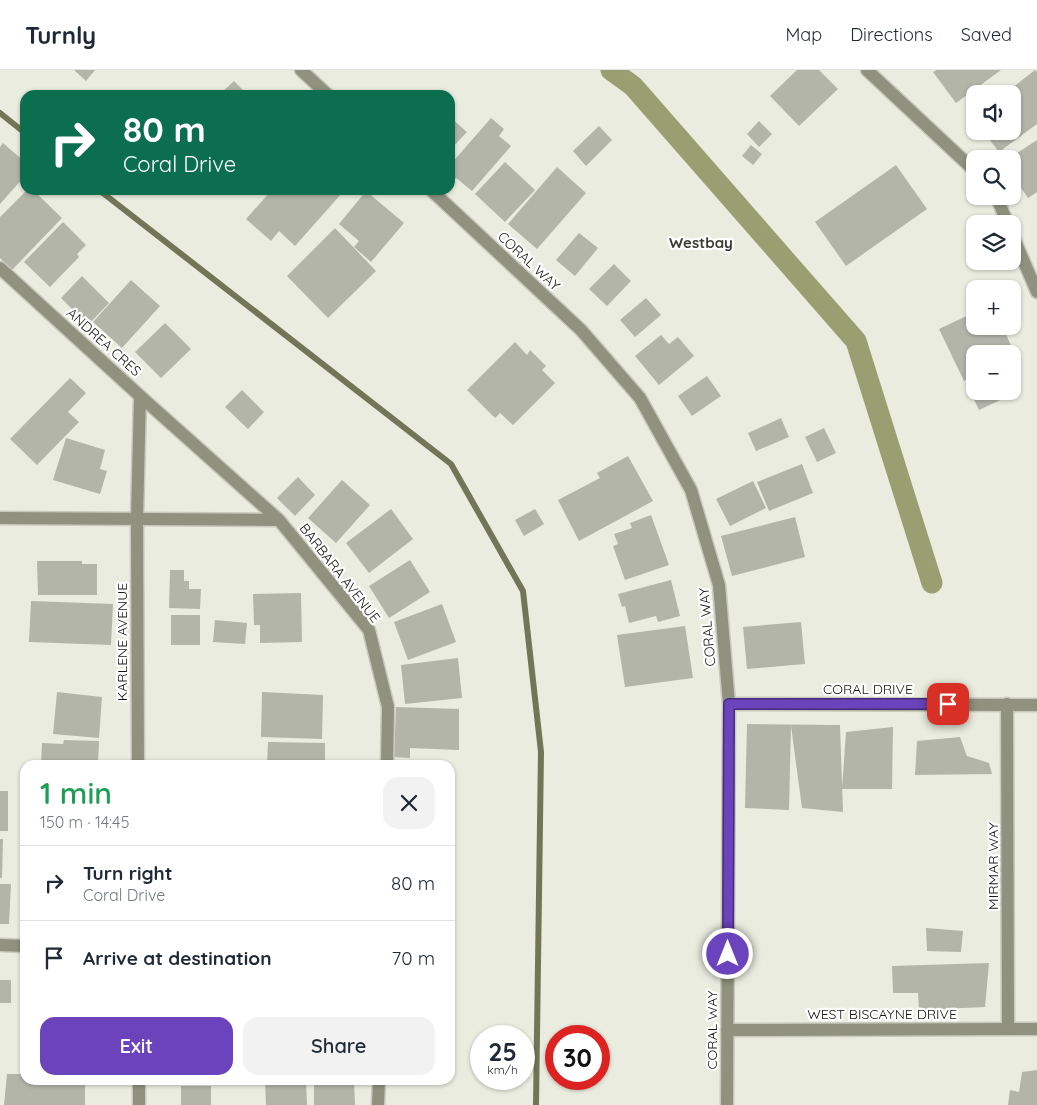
<!DOCTYPE html>
<meta charset="utf-8">
<style>
:root{--surface:#fff;--page:#f2f2f3;--text:#1f2937;--muted:#747a83;--line:#e0e1e3;--accent:#6b43bc}
body{margin:0;font-family:Quicksand,sans-serif;background:var(--page);color:var(--text);height:100vh;display:flex;flex-direction:column;font-size:19px;white-space:nowrap}
*{box-sizing:border-box;margin:0}
p{font-size:16px;color:var(--muted)}
.icon{flex:none;width:28px;height:28px;fill:none;stroke:currentColor;stroke-width:2;stroke-linecap:round;stroke-linejoin:round}
.map{position:relative;flex:1;overflow:hidden}
.drawer{position:absolute;left:20px;top:690px;width:435px;height:325px;display:flex;flex-direction:column;background:var(--surface);border-radius:15px;box-shadow:0 1px 4px #0004}
.drawer>*{flex:none}
.guide{position:absolute;left:20px;top:20px;width:435px;height:105px;border-radius:15px;box-shadow:0 1px 4px #0004;background:#0b6e4f;color:#fff;overflow:hidden}
.buttons{position:absolute;left:966px;top:15px;display:grid;gap:10px}
.buttons a{display:grid;place-items:center;width:55px;height:55px;border-radius:10px;background:var(--surface);box-shadow:0 1px 4px #0004;font-size:25px}
.speed{position:absolute;left:470px;top:955px;display:flex;gap:10px;font-size:25px;font-weight:700;text-align:center}
.speed>*{display:grid;place-content:center;width:65px;height:65px;border-radius:50%;background:var(--surface);box-shadow:0 1px 4px #0004;line-height:1}
.speed small{font-size:12px;font-weight:400}
.speed .limit{border:8px solid #d22;background:#fff;color:#111}
.pin{position:absolute;display:grid;place-items:center;width:42px;height:42px;color:#fff;margin:-21px;border-radius:10px;box-shadow:0 2px 8px #0006}
.me{position:absolute;width:55px;margin:-28px;rotate:0deg;stroke-linejoin:round;filter:drop-shadow(0 0 4px #0008)}
.turn{display:flex;align-items:center;gap:18px;height:105px;padding:0 20px;font-size:22px}
.turn .icon{width:65px;height:65px;stroke-width:2.5}
.turn b{display:block;font-size:35px;line-height:42px}
.round{display:grid;place-items:center;flex:none;width:52px;height:52px;border-radius:15px;background:var(--page)}
.head{display:flex;align-items:center;justify-content:space-between;height:85px;padding:0 20px}
h1{font-size:30px;font-weight:600;line-height:38px;color:#1e9e55}
.button{display:flex;gap:10px;margin-top:auto;padding:10px 20px}
.button a{flex:1;height:58px;border-radius:15px;background:var(--accent);color:#fff;font-size:20px;font-weight:600;line-height:58px;text-align:center}
.button a+a{background:var(--page);color:var(--text)}
ul{padding:0;list-style:none}
li{display:flex;align-items:center;gap:15px;height:75px;padding:0 20px;border-top:1px solid var(--line)}
li div{flex:1}
li b{display:block;font-size:19px}
li em{font-style:normal}
header{display:flex;align-items:center;gap:30px;box-sizing:border-box;height:70px;padding:0 25px;background:var(--surface);border-bottom:1px solid var(--line)}
header strong{font-size:24px}
nav{display:flex;gap:28px;margin-inline-start:auto;font-size:18px}
.map>svg:first-child{display:block}
.lines{fill:none;stroke-linecap:round;stroke-linejoin:round}
.stream{stroke:#737656;stroke-width:6}
.canal{stroke:#9a9f72;stroke-width:21}
.building{fill:#b3b5a9}
.minor-casing{stroke:#c8cabe;stroke-width:15}
.minor{stroke:#90927f;stroke-width:12}
.route-casing{stroke:#462c7a;stroke-width:12}
.route{stroke:#6b43bc;stroke-width:9}
.labels{text-anchor:middle;stroke-width:4.5;stroke-linejoin:round;paint-order:stroke}
.street-label{font-size:14px;fill:#171813;stroke:#fff}
.neighbourhood-label{font-size:15px;font-weight:bold;fill:#3b3c32;stroke:#fff}
</style>
<header>
<strong>Turnly</strong>
<nav><a>Map</a><a>Directions</a><a>Saved</a></nav>
</header>
<div class="map">
<svg width="1037" height="1035" viewBox="0 0 1037 1035">
<rect width="100%" height="100%" fill="#eaecdf"/>
<g class="lines">
<path class="stream" d="M0 43 25 63
M99 120 451 394 523 521 541 682 536 1035"/>
<path class="canal" d="M611 0 633 16 856 271 932 513"/>
</g>
<path class="building" d="M74 0H95L86 11Z
M797 0H819L838 19 799 56 770 26Z
M937 0H1001L956 33 933 2Z
M1035 0 1037 2V54L999 82 983 61H1012V24H1004Z
M234 11 248 25H219Z
M450 47 467 62 450 80Z
M491 48 504 59 499 66 511 76 472 121 456 108 450 115V95Z
M759 51 772 64 759 77 747 64Z
M599 56 612 70 586 96 573 81Z
M1037 70V122L1028 128 1012 105V89H1008Z
M3 73 25 92V106L0 134V77Z
M751 75 762 84 753 95 742 86Z
M505 92 535 120 505 152 475 124Z
M896 95 927 139 846 196 815 152Z
M557 97 586 123 537 179 508 154Z
M27 120H33L62 148 12 200 0 188V147Z
M272 120H341L343 122 295 176 279 161 271 171 246 149Z
M366 121 404 153 371 192 354 177 359 171 339 154Z
M63 152 86 175 77 184 79 187 50 217 24 192Z
M335 158 376 201 328 248 287 206Z
M579 163 598 178 575 206 556 190Z
M614 194 631 211 607 236 589 219Z
M82 206 109 233 88 255 61 228Z
M131 210 160 236 122 278 93 252Z
M646 228 661 245 635 267 620 250Z
M975 242V256H1002L1016 286 1012 288V284H975V306L964 311 939 259Z
M165 253 191 279 161 308 135 282Z
M661 265 669 274 678 267 694 286 659 315 635 286Z
M515 272 527 285 530 280 546 296 542 300 555 313 513 355 500 343 495 348 467 320Z
M707 306 721 326 692 346 678 326Z
M70 308 86 323 68 342 79 352 37 395 10 369Z
M975 312V321H1012L1013 324 979 340 967 315Z
M242 320 264 342 248 359 225 337Z
M781 348 789 367 756 381 748 363Z
M824 358 836 383 817 392 805 367Z
M66 368 105 380 100 399 107 401 100 424 53 410Z
M628 386 653 431 579 471 558 430 600 408 597 403Z
M802 394 813 423 769 441 757 412Z
M298 407 315 425 295 446 277 428Z
M342 410 370 435 336 473 308 448Z
M753 411 766 438 730 456 716 429Z
M391 439 413 469 369 503 346 473Z
M535 439 544 454 524 466 515 450Z
M651 445 669 495 625 510 613 476 618 474 614 464 632 458 630 453Z
M795 447 805 487 732 506 721 466Z
M410 490 430 522 389 548 369 516Z
M37 491H82V494H97V525H38Z
M170 500H184V511H189V519H201L200 539 169 538Z
M671 510 680 546 658 552 656 546 629 553 625 536 622 537 618 524Z
M301 523 302 572 260 573V555H254L253 524Z
M31 531 113 534 111 575 29 572Z
M442 534 456 572 408 590 394 552Z
M171 545H200V575H171Z
M215 550 247 553 245 574 213 572Z
M801 552 805 594 747 599 743 557Z
M685 556 693 608 625 617 617 565Z
M458 588 462 628 405 634 401 595Z
M57 622 102 627 99 668 53 664Z
M262 622 323 625 322 669 261 667Z
M396 637 459 639V680L410 678V688L394 687Z
M747 654 840 655 843 742 802 738 791 656 789 740 745 738Z
M893 657 892 719H842L846 662Z
M960 667 967 686 989 693 992 704 915 705 917 671Z
M64 670 99 671 98 695H41L42 673 63 674Z
M268 672 325 673V695H267Z
M0 721H8V761H0Z
M0 769H3L2 808H0Z
M0 814H11L9 854H0Z
M926 858 963 861 961 882 927 881Z
M989 893 985 937 919 940 918 923H893L892 896Z
M0 910H11V933H0Z
M22 914H25V962H22Z
M1037 1000V1035H1008L1010 1020 1019 1022 1022 1002Z
M7 1004H25V1010H85V1035H4Z
M265 1010H306L307 1035H266Z
M314 1010H354L355 1035H314Z
M181 1016H211V1035H181Z"/>
<g class="lines">
<defs>
<path id="minor" d="M301 0 328 25
M867 0 975 101
M431 120 581 260 640 328 691 420 719 515 729 634 727 1035
M996 126 1008 154
M1012 164 1037 222
M0 198 140 326 137 449 138 695
M140 326 279 450 369 560 388 637 387 695
M0 448 279 450
M729 634 1037 635
M1007 634 1008 958
M0 875 25 876
M727 960 1037 959
M139 1010V1035
M378 1035 379 1010"/>
</defs>
<use href="#minor" class="minor-casing"/>
<use href="#minor" class="minor"/>
</g>
<g class="lines">
<defs>
<path id="route" d="M728 884 729 634H948"/>
</defs>
<use href="#route" class="route-casing"/>
<use href="#route" class="route"/>
</g>
<g class="labels">
<g class="street-label">
<text transform="translate(529 191) rotate(43)" y="5">CORAL WAY</text>
<text transform="translate(104 272) rotate(42)" y="5">ANDREA CRES</text>
<text transform="translate(340 503) rotate(52)" y="5">BARBARA AVENUE</text>
<text transform="translate(707 557) rotate(-95)" y="5">CORAL WAY</text>
<text transform="translate(122 572) rotate(-90)" y="5">KARLENE AVENUE</text>
<text x="868" y="624">CORAL DRIVE</text>
<text transform="translate(993 796) rotate(-90)" y="5">MIRMAR WAY</text>
<text x="882" y="949">WEST BISCAYNE DRIVE</text>
<text transform="translate(712 960) rotate(-90)" y="5">CORAL WAY</text>
</g>
<g class="neighbourhood-label">
<text x="701" y="178">Westbay</text>
</g>
</g>
</svg>
<div class="buttons">
<a><svg class="icon" aria-label="sound" viewBox="0 0 24 24"><path d="M4 9h4l5-4v14l-5-4H4zM17 9q2 3 0 6"/></svg></a>
<a><svg class="icon" aria-label="search" viewBox="0 0 24 24"><circle cx="10" cy="10" r="6"/><path d="M15 15l6 6"/></svg></a>
<a><svg class="icon" aria-label="layers" viewBox="0 0 24 24"><path d="M12 4l9 5-9 5-9-5zM3 14l9 5 9-5"/></svg></a>
<a>+</a>
<a>−</a>
</div>
<div class="speed"><div>25<small>km/h</small></div><div class="limit">30</div></div>
<div class="pin" style="left:948px;top:634px;background:#d93025"><svg class="icon" aria-label="arrive" viewBox="0 0 24 24"><path d="M6 21V4h12l-3 4 3 4H6"/></svg></div>
<svg class="me" style="left:728px;top:884px" viewBox="-20 -20 40 40"><circle r="17" fill="#6b43bc" stroke="#fff" stroke-width="3"/><path d="M0-11L8 9 0 5-8 9z" fill="#fff"/></svg>
<div class="guide">
<div class="turn"><svg class="icon" aria-label="right" viewBox="0 0 24 24"><path d="M7 20v-9h11M14 6l5 5-5 5"/></svg><div><b>80 m</b>Coral Drive</div></div>
</div>
<section class="drawer">
<div class="head"><div><h1>1 min</h1><p>150 m · 14:45</p></div><a class="round"><svg class="icon" aria-label="close" viewBox="0 0 24 24"><path d="M6 6l12 12M18 6L6 18"/></svg></a></div>
<ul>
<li><svg class="icon" aria-label="right" viewBox="0 0 24 24"><path d="M7 20v-9h11M14 6l5 5-5 5"/></svg><div><b>Turn right</b><p>Coral Drive</p></div><em>80 m</em></li>
<li><svg class="icon" aria-label="arrive" viewBox="0 0 24 24"><path d="M6 21V4h12l-3 4 3 4H6"/></svg><div><b>Arrive at destination</b></div><em>70 m</em></li>
</ul>
<div class="button"><a>Exit</a><a>Share</a></div>
</section>
</div>
